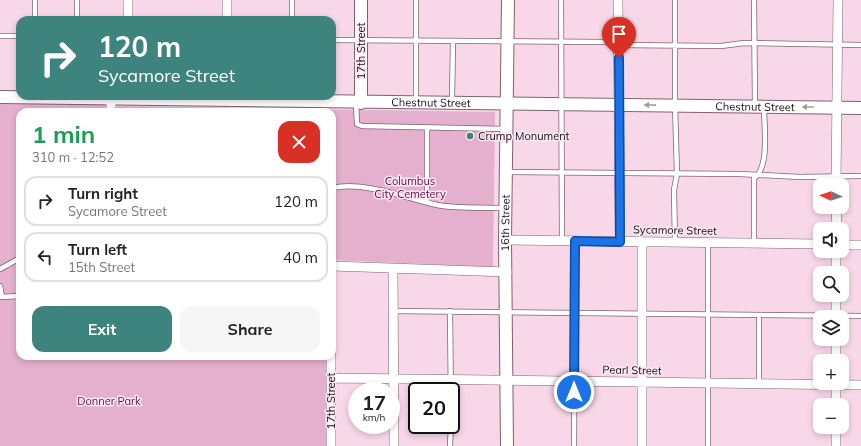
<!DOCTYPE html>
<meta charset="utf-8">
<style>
:root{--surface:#fff;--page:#f6f6f6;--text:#222;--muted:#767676;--line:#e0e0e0;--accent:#3d847e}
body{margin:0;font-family:Mulish,sans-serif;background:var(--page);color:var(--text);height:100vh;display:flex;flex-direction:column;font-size:15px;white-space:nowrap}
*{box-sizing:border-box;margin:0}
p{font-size:13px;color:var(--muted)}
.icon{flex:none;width:22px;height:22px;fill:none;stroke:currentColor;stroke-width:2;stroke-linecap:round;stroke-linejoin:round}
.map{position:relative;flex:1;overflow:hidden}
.panel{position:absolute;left:16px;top:108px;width:320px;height:252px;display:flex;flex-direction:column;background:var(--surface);border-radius:12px;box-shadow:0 2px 6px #0003}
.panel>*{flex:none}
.banner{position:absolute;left:16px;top:16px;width:320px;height:84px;border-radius:12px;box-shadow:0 2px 6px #0003;background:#3d847e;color:#fff;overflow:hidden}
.needle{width:26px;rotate:273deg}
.buttons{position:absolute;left:813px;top:178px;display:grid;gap:8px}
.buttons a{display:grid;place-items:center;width:36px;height:36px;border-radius:8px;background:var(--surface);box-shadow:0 2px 6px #0003;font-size:20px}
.speed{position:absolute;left:348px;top:382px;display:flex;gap:8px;font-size:20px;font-weight:700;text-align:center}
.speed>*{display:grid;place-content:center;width:52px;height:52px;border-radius:50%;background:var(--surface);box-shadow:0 2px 6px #0003;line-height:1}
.speed small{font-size:10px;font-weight:400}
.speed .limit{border:2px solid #111;border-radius:6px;background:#fff;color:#111}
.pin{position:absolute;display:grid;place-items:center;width:34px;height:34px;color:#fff;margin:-41px -17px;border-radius:50% 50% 50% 0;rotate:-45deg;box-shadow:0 0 4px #0007}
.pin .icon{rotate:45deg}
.me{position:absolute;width:44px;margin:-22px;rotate:0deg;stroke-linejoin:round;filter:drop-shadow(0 0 3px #0008)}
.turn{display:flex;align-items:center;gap:14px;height:84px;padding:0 16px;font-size:18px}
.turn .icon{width:52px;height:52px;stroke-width:2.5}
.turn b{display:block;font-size:28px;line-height:34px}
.round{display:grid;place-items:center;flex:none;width:42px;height:42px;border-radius:12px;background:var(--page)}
.overview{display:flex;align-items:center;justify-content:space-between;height:68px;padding:0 16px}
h1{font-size:24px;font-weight:700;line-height:30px;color:#1e9e55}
.cta{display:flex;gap:8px;margin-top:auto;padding:8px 16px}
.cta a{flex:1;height:46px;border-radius:12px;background:var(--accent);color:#fff;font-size:16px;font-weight:700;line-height:46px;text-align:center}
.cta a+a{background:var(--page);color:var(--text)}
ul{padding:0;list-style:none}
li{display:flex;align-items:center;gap:12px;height:50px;margin:0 8px 6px;padding:0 8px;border:2px solid var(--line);border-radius:12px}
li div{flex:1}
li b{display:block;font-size:15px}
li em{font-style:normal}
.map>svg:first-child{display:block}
.green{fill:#e5b0cd}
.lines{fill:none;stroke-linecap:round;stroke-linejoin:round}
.service-casing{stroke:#7e6271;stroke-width:6}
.minor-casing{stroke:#7e6271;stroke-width:10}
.tertiary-casing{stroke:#7e6271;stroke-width:14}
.service{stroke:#fff;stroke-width:4.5}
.minor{stroke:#fff;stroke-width:9}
.tertiary{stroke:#fff;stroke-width:12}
.oneway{fill:#a39fa1}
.route-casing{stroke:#114b97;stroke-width:10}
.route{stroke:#1a73e8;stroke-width:7}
.poi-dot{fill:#3d847e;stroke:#fde8f3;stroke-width:1.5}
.labels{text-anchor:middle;stroke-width:3;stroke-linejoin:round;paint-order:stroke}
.street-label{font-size:11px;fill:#190e14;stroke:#fde8f3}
.poi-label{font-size:11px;fill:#190e14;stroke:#fde8f3;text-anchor:start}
.park-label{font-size:11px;fill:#600f45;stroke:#fde8f3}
</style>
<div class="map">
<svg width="861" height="446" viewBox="0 0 861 446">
<rect width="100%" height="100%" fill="#f8d7e8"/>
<path class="green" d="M0 97 111 99V112H20V356H329L327 446H0Z
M117 106 495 112 493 267 332 260V112H117Z"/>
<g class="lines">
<defs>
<path id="service" d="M561 0 562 241
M754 0 755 105
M35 20V0
M77 20V0
M292 20V0
M0 36H20
M332 40 606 42 619 45 721 46 744 43 861 45
M416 101V0
M452 101 453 41
M356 102 357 124 362 126 506 129
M507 172 740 174 800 177 861 176
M332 188C364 181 406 198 437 205 458 209 482 207 504 208
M427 202V128
M675 243 674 190 677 174 675 105V0
M708 243V446
M754 243V178C770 168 764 125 764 107
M0 269 20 258
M0 286 2 297
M0 297 20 296
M393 311 861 316
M450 311 451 407
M759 384V319
M450 446 451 425
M574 446 575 241"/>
<path id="minor" d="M618 0 620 242
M128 20V0
M227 20V0
M111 112V99
M836 185 838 0
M836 207 837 229
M505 240 820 244
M842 245H861
M332 266 507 272
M393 269 394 446
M836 273V251
M836 317V295
M836 361V339
M331 378 861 385
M836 405V383
M331 446V356
M642 446V242
M836 446V427"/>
<g id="tertiary">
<path id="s1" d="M0 97 861 108"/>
<path d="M361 103V0"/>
<path id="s2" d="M507 446 505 240 508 0"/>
</g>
</defs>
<use href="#service" class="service-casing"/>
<use href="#minor" class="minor-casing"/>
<use href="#tertiary" class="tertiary-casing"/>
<use href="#service" class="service"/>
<use href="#minor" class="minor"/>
<use href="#tertiary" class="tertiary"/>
</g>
<defs><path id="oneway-solid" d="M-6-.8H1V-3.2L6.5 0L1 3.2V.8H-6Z"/></defs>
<g class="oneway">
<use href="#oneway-solid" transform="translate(650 105) rotate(-179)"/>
<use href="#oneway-solid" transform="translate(808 107) rotate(-180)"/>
</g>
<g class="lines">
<defs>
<path id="route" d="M574 392 575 241 620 242 619 58"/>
</defs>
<use href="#route" class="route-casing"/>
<use href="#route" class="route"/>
</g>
<circle class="poi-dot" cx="470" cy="136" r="4"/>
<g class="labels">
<g class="street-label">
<text transform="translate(361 51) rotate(-90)" y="4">17th Street</text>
<text dy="4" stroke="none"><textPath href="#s1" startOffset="431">Chestnut Street</textPath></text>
<text dy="4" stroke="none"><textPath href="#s1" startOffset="755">Chestnut Street</textPath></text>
<text dy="4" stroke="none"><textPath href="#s2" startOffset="223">16th Street</textPath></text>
<text transform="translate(675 230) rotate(1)" y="4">Sycamore Street</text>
<text transform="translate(632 370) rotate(1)" y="4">Pearl Street</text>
<text transform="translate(331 401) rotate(-90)" y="4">17th Street</text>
</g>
<g class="poi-label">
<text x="478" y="140">Crump Monument</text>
</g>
<g class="park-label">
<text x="410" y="185">Columbus<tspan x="410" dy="13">City Cemetery</tspan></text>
<text x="109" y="405">Donner Park</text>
</g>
</g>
</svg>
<div class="buttons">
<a><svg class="needle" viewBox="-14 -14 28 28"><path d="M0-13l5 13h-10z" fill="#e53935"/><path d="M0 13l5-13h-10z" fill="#767676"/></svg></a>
<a><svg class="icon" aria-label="sound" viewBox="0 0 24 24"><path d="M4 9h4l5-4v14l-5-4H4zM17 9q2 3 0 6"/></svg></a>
<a><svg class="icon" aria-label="search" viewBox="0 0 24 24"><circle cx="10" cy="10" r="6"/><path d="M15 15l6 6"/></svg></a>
<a><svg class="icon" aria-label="layers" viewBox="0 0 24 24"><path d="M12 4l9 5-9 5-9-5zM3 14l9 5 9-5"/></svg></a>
<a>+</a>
<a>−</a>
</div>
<div class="speed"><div>17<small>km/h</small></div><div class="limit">20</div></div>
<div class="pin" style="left:619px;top:58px;background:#d93025"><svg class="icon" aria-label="arrive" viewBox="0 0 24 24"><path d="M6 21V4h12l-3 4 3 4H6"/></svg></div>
<svg class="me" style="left:574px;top:392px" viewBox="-20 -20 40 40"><circle r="17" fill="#1a73e8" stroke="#fff" stroke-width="3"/><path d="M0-11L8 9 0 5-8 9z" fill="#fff"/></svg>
<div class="banner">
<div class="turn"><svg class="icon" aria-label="right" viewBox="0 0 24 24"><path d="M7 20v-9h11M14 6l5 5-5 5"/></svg><div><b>120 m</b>Sycamore Street</div></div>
</div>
<section class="panel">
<div class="overview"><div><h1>1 min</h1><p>310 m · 12:52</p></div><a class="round" style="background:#d93025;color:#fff"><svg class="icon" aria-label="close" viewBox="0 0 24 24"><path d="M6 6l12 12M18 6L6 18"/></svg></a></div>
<ul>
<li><svg class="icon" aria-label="right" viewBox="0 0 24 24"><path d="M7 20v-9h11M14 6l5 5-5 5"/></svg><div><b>Turn right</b><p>Sycamore Street</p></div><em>120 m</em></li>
<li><svg class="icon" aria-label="left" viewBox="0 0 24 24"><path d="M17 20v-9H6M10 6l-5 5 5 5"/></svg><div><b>Turn left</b><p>15th Street</p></div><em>40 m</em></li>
</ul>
<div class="cta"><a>Exit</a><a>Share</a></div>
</section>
</div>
